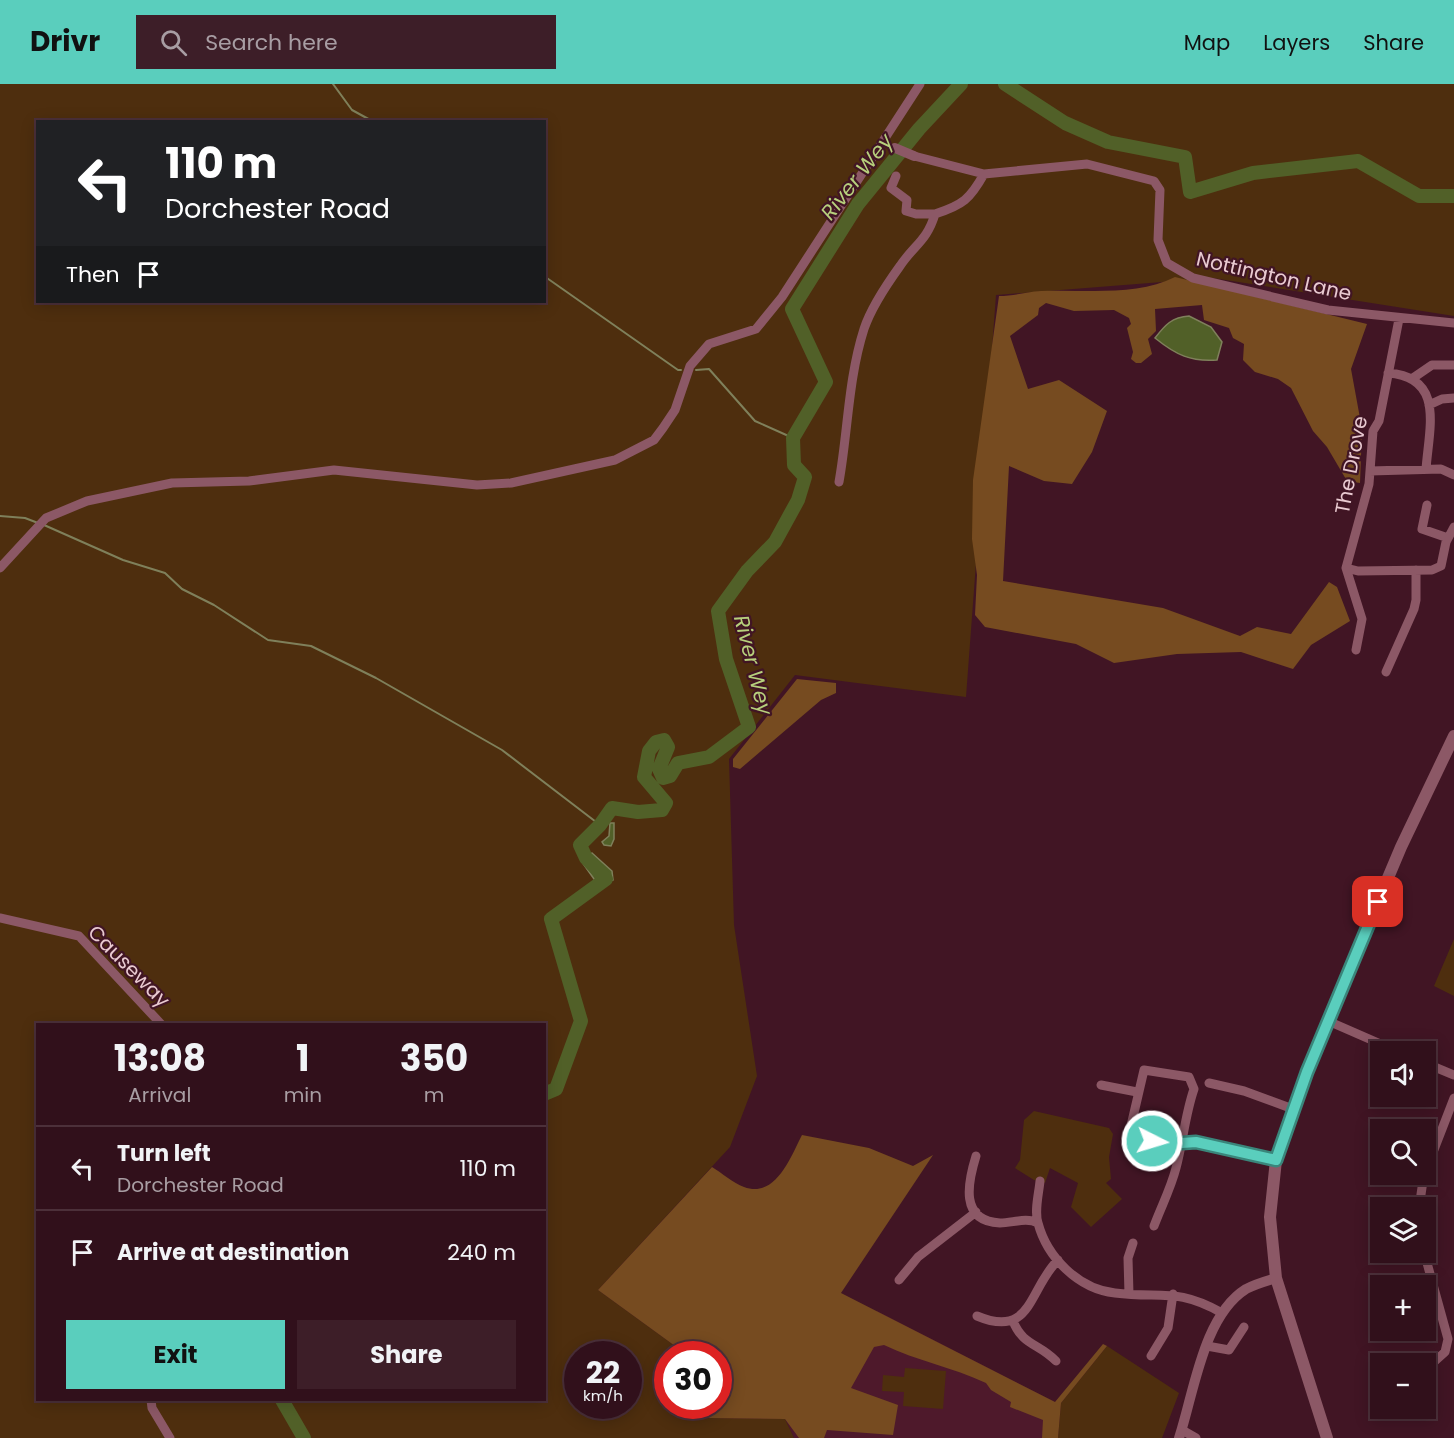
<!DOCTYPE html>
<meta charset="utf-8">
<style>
:root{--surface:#31101b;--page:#3d1e28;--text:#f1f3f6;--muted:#a89da3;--line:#4c303a;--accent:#5acebd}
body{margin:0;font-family:Poppins,sans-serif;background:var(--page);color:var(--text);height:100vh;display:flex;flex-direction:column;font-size:22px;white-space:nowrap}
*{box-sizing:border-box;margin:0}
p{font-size:20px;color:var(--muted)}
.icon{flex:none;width:33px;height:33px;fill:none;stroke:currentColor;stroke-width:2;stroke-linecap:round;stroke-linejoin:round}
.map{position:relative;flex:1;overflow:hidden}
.side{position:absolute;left:36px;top:939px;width:510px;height:378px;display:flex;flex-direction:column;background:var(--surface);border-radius:0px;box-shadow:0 3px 15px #0003,0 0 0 2px var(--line)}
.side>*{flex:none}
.hud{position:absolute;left:36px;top:36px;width:510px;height:183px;border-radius:0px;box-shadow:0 3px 15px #0003,0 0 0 2px var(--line);background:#202124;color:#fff;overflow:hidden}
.controls{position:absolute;left:1370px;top:957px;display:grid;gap:12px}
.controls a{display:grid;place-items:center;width:66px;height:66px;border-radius:0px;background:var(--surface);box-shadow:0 3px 15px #0003,0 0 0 2px var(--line);font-size:30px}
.speed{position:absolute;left:564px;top:1257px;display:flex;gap:12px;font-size:30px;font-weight:700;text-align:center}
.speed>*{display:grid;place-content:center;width:78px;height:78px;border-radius:50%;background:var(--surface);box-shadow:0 3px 15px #0003,0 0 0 2px var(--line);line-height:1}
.speed small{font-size:15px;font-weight:400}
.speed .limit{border:9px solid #d22;background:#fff;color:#111}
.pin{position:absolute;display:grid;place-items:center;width:51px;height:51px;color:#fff;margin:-26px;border-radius:12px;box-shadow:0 3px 9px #0006}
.me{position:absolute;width:66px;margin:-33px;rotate:95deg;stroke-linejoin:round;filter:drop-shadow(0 0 4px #0008)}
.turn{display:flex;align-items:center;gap:21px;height:126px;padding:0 30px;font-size:27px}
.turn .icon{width:78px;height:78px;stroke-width:2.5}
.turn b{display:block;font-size:42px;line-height:51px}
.then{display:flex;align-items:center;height:57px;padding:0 30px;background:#0003;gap:12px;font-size:22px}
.eta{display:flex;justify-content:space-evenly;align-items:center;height:102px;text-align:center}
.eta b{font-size:36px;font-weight:700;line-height:42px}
.button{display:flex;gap:12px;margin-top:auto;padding:12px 30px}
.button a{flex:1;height:69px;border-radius:0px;background:var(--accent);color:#111;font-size:24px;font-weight:700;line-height:69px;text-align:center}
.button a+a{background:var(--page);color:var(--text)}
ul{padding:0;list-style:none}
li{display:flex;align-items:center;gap:18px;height:84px;padding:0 30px;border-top:2px solid var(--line)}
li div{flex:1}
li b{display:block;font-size:22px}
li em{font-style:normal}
header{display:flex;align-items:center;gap:36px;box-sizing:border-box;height:84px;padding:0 30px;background:var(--accent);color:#111}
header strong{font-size:28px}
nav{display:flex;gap:33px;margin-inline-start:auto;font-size:21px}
.search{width:420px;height:54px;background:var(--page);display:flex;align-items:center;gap:15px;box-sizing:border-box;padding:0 21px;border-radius:0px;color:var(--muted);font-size:22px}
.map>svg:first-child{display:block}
.built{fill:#4e192b}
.green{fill:#4e2e0e;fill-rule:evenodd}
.forest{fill:#764b20}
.water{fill:#516028;stroke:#7f805b;stroke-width:1.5}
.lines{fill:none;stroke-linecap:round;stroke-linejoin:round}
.stream{stroke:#7f805b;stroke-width:2}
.river{stroke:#516028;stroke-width:14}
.minor{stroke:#8c5866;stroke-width:9}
.tertiary{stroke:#8c5866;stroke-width:10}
.secondary{stroke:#8c5866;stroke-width:12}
.route-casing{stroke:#3a867b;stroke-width:15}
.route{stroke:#5acebd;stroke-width:10}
.labels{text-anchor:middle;stroke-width:4.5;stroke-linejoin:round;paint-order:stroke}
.street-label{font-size:20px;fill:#e9cad1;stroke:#411524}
.water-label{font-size:21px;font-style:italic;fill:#b7d07c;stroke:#411524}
</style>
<header>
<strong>Drivr</strong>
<div class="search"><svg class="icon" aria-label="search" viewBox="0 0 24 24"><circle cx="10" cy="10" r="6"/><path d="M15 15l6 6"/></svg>Search here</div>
<nav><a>Map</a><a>Layers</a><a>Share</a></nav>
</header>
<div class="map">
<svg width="1454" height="1354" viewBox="0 0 1454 1354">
<rect width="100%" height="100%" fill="#411524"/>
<path class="built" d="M877 1227 1055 1318 1051 1354H794L785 1335Z"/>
<path class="green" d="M0 0H1454V232L1213 194 996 211 966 613 795 591 729 675 734 841 757 992 730 1063 598 1206 686 1270H668V1322H694L705 1334 785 1335 794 1354H0ZM38 38H544V218H38ZM38 940H544V1316H38ZM578 1270H628V1322H578Z
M1454 855V912L1434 902Z
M1034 1027 1109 1044 1113 1050 1109 1073 1111 1095 1106 1099 1122 1115 1091 1143 1071 1123 1078 1099 1050 1084 1045 1099 1034 1096 1015 1084 1020 1076 1024 1036Z
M1107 1262 1179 1309 1162 1354H1058L1061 1319Z
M905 1284 946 1287 943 1325 903 1322 904 1308 882 1307 883 1291 904 1293Z"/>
<path class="forest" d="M1175 193 1367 240 1351 285 1362 345 1360 399 1347 397 1327 363 1313 347 1291 304 1278 295 1255 288 1243 276 1244 260 1233 254 1229 244 1204 236 1202 221 1155 225 1156 247 1148 255 1152 270 1141 279H1136L1131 275 1133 268 1127 244 1131 240 1129 234 1114 226 1074 227 1046 219 1039 224 1038 231 1010 252 1028 305 1059 296 1107 327 1092 368 1072 400 1044 397 1009 382 1003 497 1163 524 1240 552 1257 543 1291 550 1329 498 1337 503 1350 537 1311 561 1293 585 1241 568 1177 570 1114 579 1076 560 985 543 975 531 977 491 972 455 973 396 999 212C1013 212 1026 208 1041 207 1084 205 1136 213 1175 193Z
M797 595 836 599V609L821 616 740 685 733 683V675Z
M802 1051 869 1064 913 1082 933 1071 841 1209 1055 1318 1103 1260 1107 1262 1061 1319 1058 1354H1042L1043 1336 1010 1323 1011 1318 991 1306 986 1299C952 1283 917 1277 884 1261L874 1263 851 1304 898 1321 893 1351 827 1346 824 1354H799L785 1335 705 1334 694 1322H718V1270H686L598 1206 712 1083C722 1089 733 1099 744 1103 776 1115 791 1072 802 1051Z"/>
<path class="water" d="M1189 232 1211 243 1222 258 1217 276C1191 278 1176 271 1155 254 1165 241 1172 233 1189 232Z
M610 739H614V755L611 762 604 761 602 758 609 752Z
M592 769 612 787 613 796 599 802 582 778Z"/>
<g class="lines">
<path class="stream" d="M333 0 352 26 374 38
M544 101V106
M544 192 678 286H681
M696 286 709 285 755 337 793 354
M0 432 25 434 38 439
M44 441 123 476 165 489 182 505 214 521 268 556 311 562 376 594 502 666 600 741"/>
<path class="river" d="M1005 0 1065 39 1108 58 1185 73 1190 108 1253 89 1358 77 1419 112H1454
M544 1010 556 1005 581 937 551 835 606 795 586 774 580 761 600 741 612 724 638 728 662 726 666 719 644 693 649 667 656 658 664 656 668 663 659 685 663 694 670 692 678 679 709 673 749 643 726 575 718 527 747 487 775 458 798 416 805 393 794 381 793 354 826 298 792 225 858 120 919 45 961 0
M282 1316 304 1354"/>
<path class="minor" d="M914 72 984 90 1087 80 1154 97 1160 106 1158 156 1167 179 1193 194 1328 226 1454 239
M896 92 891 104 907 116 906 127 916 130H935
M1388 289C1445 293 1429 344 1426 385
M1413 294 1432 281H1454
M1429 321 1442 315 1454 314
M1370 387 1441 385 1454 391
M839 398C848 348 848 295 864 245 871 224 887 200 900 182 914 161 927 157 935 130 963 121 970 115 984 90
M1427 421 1422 445 1448 454
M0 484 46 434 87 417 172 399 249 397 334 386 477 401 511 399 615 376 654 356 663 344 675 326 690 282 709 260 756 245 782 213 920 0
M1346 484 1358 487 1432 486 1441 482 1446 458 1454 443
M1356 566 1362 535 1346 484 1369 400 1373 347 1379 337 1399 235
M1386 588 1414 525 1416 516V486
M0 834 79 852 161 940
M1328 937 1399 968
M1425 979 1454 991
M1209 999 1244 1007 1293 1025
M1101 1001 1137 1008
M976 1072C968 1098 959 1137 1000 1139 1013 1139 1026 1133 1038 1139
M1425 1089 1454 1014
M1040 1097C1039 1109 1034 1127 1038 1139 1047 1173 1078 1205 1115 1209 1160 1215 1176 1203 1222 1229
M1419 1124 1424 1090
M1154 1142C1161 1123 1171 1104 1176 1084 1183 1058 1185 1031 1194 1005L1189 993 1144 986 1130 1046 1135 1053 1169 1060 1196 1058 1276 1076
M1424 1168 1448 1255 1445 1268 1425 1286
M899 1196 918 1173 976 1128
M1129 1210 1128 1174 1133 1159
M977 1232C1032 1255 1028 1206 1058 1176
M1013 1237C1023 1262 1039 1259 1056 1277
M1207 1262 1229 1266 1244 1243
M1151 1272 1168 1244 1173 1210
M151 1316 152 1324 170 1354
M1182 1346 1196 1354"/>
<path class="tertiary" d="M895 64 914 72
M1179 1354C1194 1309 1203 1232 1246 1205 1255 1200 1266 1197 1276 1194"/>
<path class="secondary" d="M1327 1354 1276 1194 1270 1133 1276 1076 1312 974 1401 763 1454 652"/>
</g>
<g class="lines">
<defs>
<path id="route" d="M1152 1057 1168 1060 1196 1058 1276 1076 1307 988 1378 818"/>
</defs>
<use href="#route" class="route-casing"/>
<use href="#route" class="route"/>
</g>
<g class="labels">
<g class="street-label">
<text transform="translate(1274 192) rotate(13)" y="7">Nottington Lane</text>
<text transform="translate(1351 381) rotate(-79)" y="7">The Drove</text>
<text transform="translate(129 882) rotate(45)" y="7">Causeway</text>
</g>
<g class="water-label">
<text transform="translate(857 93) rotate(-52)" y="7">River Wey</text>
<text transform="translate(753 581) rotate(76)" y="7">River Wey</text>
</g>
</g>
</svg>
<div class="controls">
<a><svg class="icon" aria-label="sound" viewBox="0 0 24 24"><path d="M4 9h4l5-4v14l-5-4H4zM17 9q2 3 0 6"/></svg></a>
<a><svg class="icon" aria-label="search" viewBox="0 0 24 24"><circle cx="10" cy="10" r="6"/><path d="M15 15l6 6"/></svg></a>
<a><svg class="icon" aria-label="layers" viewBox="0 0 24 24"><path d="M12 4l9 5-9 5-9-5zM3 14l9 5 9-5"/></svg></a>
<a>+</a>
<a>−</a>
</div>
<div class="speed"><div>22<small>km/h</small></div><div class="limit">30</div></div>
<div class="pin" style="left:1378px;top:818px;background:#d93025"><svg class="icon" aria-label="arrive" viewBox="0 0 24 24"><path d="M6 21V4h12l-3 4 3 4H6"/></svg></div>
<svg class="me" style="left:1152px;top:1057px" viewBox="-20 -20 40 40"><circle r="17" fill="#5acebd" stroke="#fff" stroke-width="3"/><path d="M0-11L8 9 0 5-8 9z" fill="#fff"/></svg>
<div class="hud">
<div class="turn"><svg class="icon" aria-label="left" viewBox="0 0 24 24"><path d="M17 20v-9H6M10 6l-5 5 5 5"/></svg><div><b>110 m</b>Dorchester Road</div></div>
<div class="then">Then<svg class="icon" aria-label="arrive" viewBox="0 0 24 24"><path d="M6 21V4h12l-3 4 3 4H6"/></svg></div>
</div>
<section class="side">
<div class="eta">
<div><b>13:08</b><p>Arrival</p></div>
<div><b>1</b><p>min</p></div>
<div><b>350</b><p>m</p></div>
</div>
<ul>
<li><svg class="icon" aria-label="left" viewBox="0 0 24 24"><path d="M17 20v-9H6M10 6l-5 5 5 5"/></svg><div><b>Turn left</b><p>Dorchester Road</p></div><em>110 m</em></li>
<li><svg class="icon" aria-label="arrive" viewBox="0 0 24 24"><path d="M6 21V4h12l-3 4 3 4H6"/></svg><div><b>Arrive at destination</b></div><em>240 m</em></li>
</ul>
<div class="button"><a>Exit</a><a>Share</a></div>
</section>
</div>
